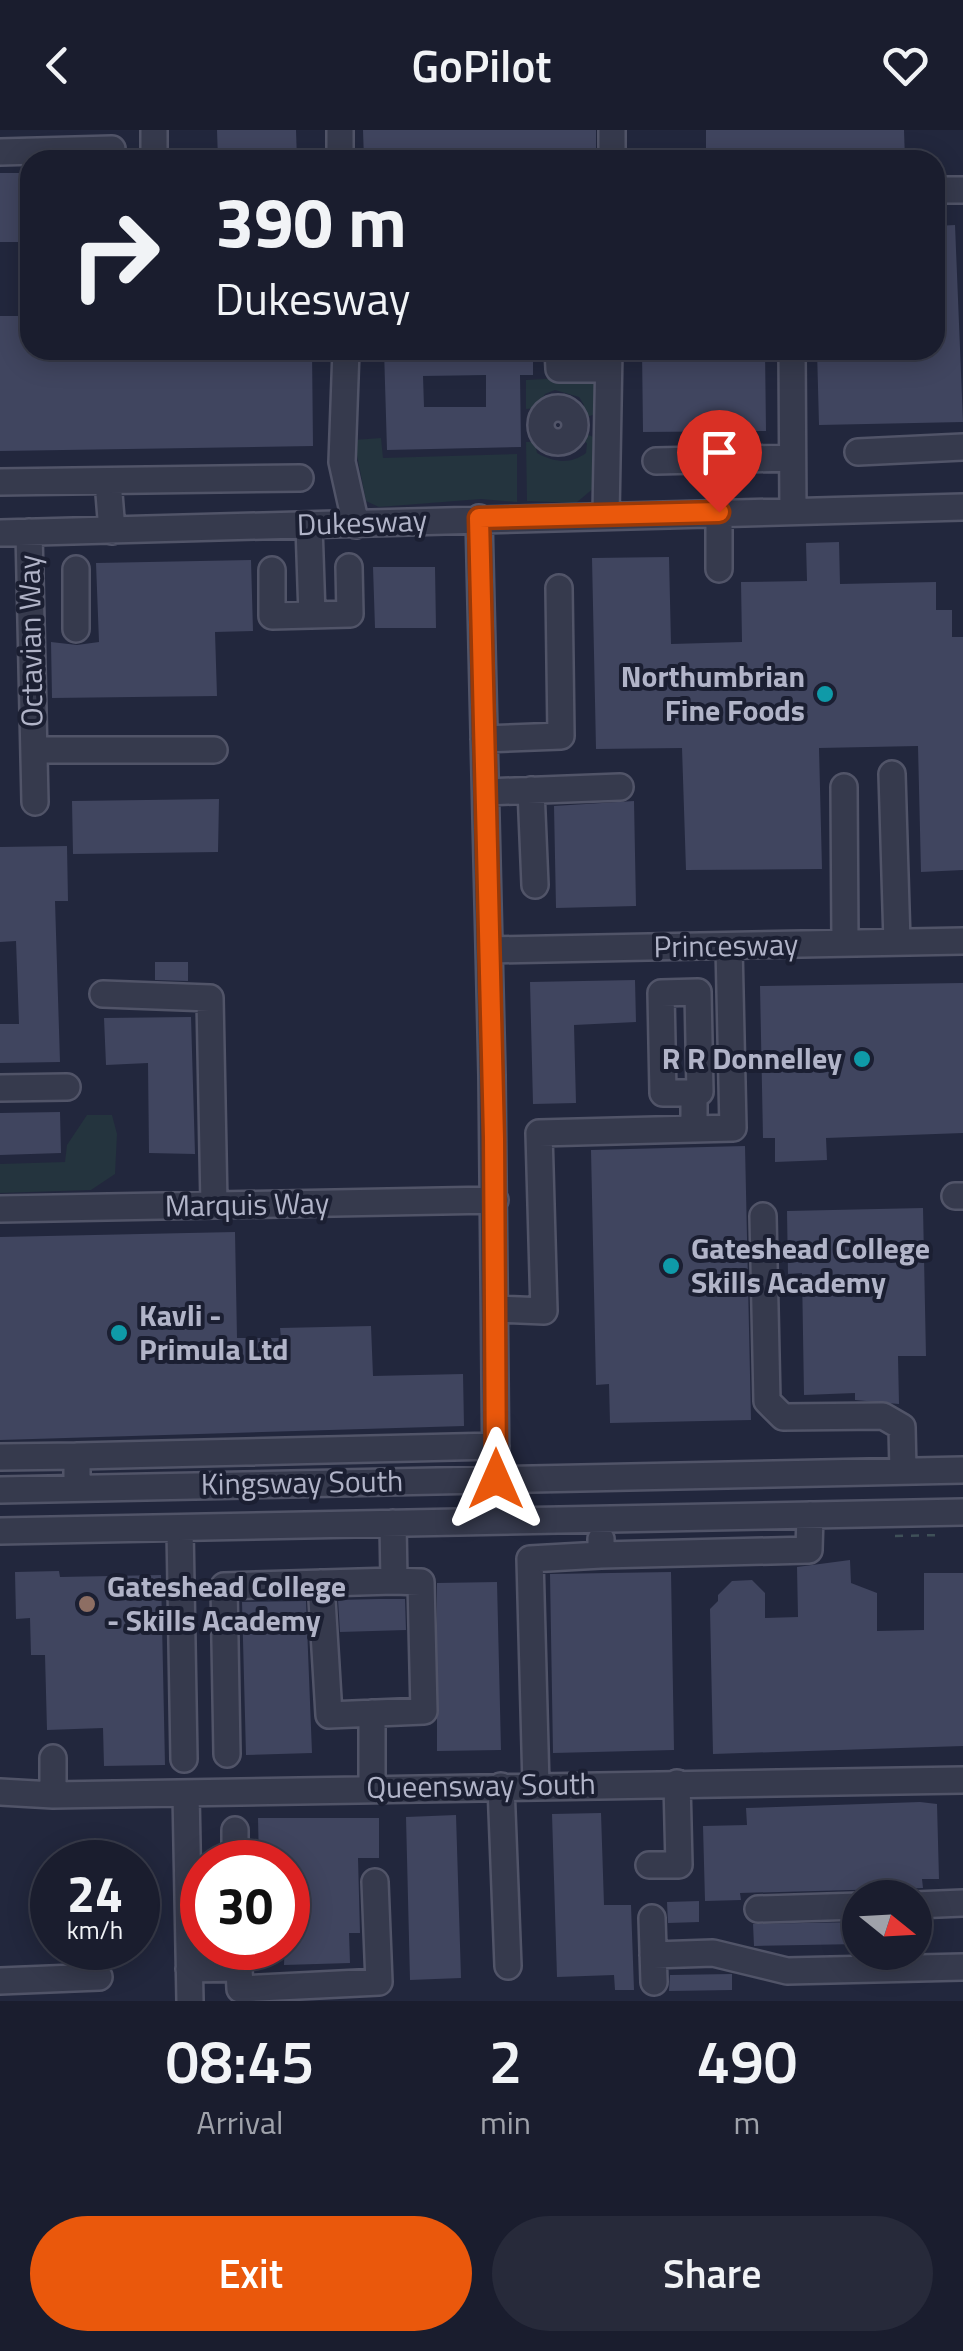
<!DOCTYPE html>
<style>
:root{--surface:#1a1d2e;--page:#272a3a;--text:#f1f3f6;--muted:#9fa2aa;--line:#383b4a;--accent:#ea580c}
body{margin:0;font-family:"Titillium Web",sans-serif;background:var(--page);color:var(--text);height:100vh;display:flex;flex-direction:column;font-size:38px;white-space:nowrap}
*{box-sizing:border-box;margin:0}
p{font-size:32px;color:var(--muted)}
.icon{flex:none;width:55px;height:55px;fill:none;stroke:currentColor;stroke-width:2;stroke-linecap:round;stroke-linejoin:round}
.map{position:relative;height:1871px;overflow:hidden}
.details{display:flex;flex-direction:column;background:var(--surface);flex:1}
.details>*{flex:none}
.top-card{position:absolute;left:20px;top:20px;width:925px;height:210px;border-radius:30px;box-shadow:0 5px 25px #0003,0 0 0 2px var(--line);background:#1a1d2e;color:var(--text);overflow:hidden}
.needle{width:65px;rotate:108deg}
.fabs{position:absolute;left:842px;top:1750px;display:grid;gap:20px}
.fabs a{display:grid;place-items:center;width:90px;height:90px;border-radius:50%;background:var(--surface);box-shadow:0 5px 25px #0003,0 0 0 2px var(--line);font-size:50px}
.speed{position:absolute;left:30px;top:1710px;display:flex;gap:20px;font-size:50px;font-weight:700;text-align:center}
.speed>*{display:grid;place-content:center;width:130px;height:130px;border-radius:50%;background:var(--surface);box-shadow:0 5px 25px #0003,0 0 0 2px var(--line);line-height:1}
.speed small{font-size:25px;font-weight:400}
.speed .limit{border:15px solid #d22;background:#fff;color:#111}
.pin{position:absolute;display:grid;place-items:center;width:85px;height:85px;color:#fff;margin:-102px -42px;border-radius:50% 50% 50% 0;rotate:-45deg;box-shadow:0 0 10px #0007}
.pin .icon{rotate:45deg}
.me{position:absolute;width:110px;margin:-55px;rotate:0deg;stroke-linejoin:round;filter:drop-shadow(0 0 8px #0008)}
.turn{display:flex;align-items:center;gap:35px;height:210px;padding:0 30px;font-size:45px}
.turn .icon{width:130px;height:130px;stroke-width:2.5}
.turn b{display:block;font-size:70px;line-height:85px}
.eta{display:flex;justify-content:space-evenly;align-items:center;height:170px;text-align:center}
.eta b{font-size:60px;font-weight:600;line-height:70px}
.action{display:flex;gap:20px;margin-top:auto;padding:20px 30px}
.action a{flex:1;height:115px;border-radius:60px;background:var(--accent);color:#fff;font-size:40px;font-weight:600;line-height:115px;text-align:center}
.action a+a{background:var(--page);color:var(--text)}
header{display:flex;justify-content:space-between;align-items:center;height:130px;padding:0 30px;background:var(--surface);font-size:45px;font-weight:600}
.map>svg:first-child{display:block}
.green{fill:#24343e}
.building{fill:#40455f;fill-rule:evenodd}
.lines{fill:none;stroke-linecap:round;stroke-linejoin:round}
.minor-casing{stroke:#515468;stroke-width:30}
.path{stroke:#3f5058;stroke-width:2.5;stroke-dasharray:8 8;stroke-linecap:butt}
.minor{stroke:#363a4d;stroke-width:25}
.route-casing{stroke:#983908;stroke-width:25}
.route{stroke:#ea580c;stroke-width:18}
.culture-dot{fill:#0f9aa8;stroke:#1b1f32;stroke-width:4}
.education-dot{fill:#8d6e63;stroke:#1b1f32;stroke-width:4}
.labels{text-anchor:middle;stroke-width:8;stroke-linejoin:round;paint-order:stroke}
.street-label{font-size:30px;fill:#b1b4c8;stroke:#1b1f32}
.poi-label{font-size:30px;font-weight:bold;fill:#b1b4c8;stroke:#1b1f32;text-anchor:start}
</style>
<header><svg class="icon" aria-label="back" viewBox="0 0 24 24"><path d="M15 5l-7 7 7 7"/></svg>GoPilot<svg class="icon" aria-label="heart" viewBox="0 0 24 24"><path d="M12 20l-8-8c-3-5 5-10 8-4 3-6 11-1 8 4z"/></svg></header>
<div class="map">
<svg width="963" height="1871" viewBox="0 0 963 1871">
<rect width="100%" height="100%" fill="#22273d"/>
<path class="green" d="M588 247 595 251 596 284 583 288 577 282 584 275 579 267 555 260 545 264 537 278 526 279V250Z
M581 302 596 308 595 357 576 373 527 371 526 312H535L537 323C553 332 570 335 586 323L587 313 577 308Z
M381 308 383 328 517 324V372L481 369 379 377 366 371 354 310Z
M87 985H112L117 1004 115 1044 91 1060 0 1063V1034L65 1032 67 1015Z"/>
<path class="building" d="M217 0H296L297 30H218Z
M363 0H596V30H364Z
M706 0H904L905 30H706Z
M0 43H30V112H0Z
M955 95 963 292 819 295 817 220H935V96Z
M0 186H30V220H312L313 316 0 321Z
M384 220H533V245H520L521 317 387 320ZM486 245V277H424L423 246Z
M642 220H765L766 301 643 302Z
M839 412 840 454 936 452V480H952V507H963V740L921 742 918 616 819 618 822 739 686 740 682 618 596 619 592 428 669 427 671 514 742 512 741 452 807 451 806 413Z
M251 430 253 501 215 502 217 566 52 568 51 512 77 515 99 512 96 433Z
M373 437H435L436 498H375Z
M219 669 218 722 73 724 72 671Z
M634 671 636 776 556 778 554 676Z
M67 716 68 771H55L60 932 0 933V894H19L16 811 0 812V717Z
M155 832H188V851L155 850Z
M635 850 636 892 574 895 576 973 533 974 530 852Z
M963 853V1003L826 1008 827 1030 775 1032V1008H763L760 856Z
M191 887 195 1024 149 1023 148 933 106 935 104 888Z
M60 982 61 1023 0 1025V983Z
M745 1016 751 1290 610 1293 609 1254 596 1255 591 1020Z
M923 1078 926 1226H898L899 1274 855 1270V1263L804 1265 802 1143 788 1144 787 1081Z
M235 1102 237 1208H281L280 1198 371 1196 373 1246 463 1244 464 1296 0 1310V1107Z
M850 1430 851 1453 877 1463V1501L924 1500V1443H963V1616L713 1624 710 1479 718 1471V1465L732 1451 752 1450 765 1463V1488L798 1487 797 1437Z
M59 1441 60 1447 161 1445 165 1635 104 1636 103 1598 47 1600 45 1525H31L30 1488 16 1489 15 1442Z
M671 1442 674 1620 553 1623 550 1444Z
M497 1452 501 1620 437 1621V1453Z
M378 1469H405L406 1500 340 1502 338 1470Z
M306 1471 312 1623 246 1625 242 1472Z
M920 1672 937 1674 939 1749H922L923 1758 740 1763 741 1770 705 1771 703 1696 747 1695 746 1678Z
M601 1683 604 1775H631L634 1860H615L614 1845 557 1847 552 1684Z
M456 1685 461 1848 410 1850 406 1687Z
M258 1688H379V1728H358L360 1803H349L350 1833 284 1835 288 1732H259Z
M699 1771V1792L668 1793 667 1772Z
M860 1792V1814L754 1816 753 1794Z
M732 1844V1860L669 1861 670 1845Z"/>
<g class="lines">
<defs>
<path id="minor" d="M154 0V30
M340 0V30
M0 22 112 19
M612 30V0
M935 60H963
M346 220 342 332 356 395
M558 220 559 239H608
M792 220 793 381
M541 295a17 17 0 1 1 34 0a17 17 0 1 1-34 0Z
M858 322 963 317
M656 331 792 328
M108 351 112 401
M0 352 300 348
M719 382V439
M606 385 609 220
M479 388 492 945 496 1349
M309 396 312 485
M29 402 35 672
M0 403 963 377
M76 439V499
M272 440V486L350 484 349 437
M484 609 561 606 559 458
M34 620H214
M892 644 897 812
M844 657 845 813
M531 660 535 755
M486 662 620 657
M490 820 963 811
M103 864 210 868 214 1075
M0 958 67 957
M694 963H663L661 863 698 862 700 962 694 963V999
M955 1066H963
M0 1079 495 1070
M763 1086 767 1271 783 1287 883 1286 902 1297 903 1341
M495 1179 544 1181 539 1003 733 998 729 816
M0 1327 77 1326
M77 1358V1326L496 1316
M0 1360 963 1340
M180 1398 184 1629
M0 1401 963 1382
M601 1409V1425L809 1420 810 1385
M321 1453 329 1585 424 1581 421 1452 394 1451
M372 1583V1658
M227 1624 224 1456 394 1451 393 1393
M501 1656 508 1836
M536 1656 530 1429 601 1425
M0 1662 53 1665 963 1650
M186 1663 190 1871
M53 1665V1628
M235 1700V1732
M649 1735H679L677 1653
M915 1775 963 1773
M758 1779 860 1776
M652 1788 654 1852
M238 1818 240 1859 379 1852 375 1752
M653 1825 713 1823 787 1841 963 1837
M189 1839 239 1838
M0 1851 99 1847"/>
</defs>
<use href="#minor" class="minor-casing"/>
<path class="path" d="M895 1406 942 1405"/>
<use href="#minor" class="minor"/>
</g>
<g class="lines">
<defs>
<path id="route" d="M496 1349 494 1008 479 388 719 382"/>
</defs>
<use href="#route" class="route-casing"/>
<use href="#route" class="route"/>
</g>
<g class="culture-dot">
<circle cx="825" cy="564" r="10"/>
<circle cx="862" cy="929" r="10"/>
<circle cx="671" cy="1136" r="10"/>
<circle cx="119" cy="1203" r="10"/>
</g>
<circle class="education-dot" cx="87" cy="1474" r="10"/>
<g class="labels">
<g class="street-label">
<text transform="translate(362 393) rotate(-2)" y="10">Dukesway</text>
<text transform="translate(31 511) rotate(-91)" y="10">Octavian Way</text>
<text transform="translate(726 816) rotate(-1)" y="10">Princesway</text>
<text transform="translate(247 1075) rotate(-1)" y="10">Marquis Way</text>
<text transform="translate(302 1353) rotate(-1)" y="10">Kingsway South</text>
<text transform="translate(481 1656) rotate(-1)" y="10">Queensway South</text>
</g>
<g class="poi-label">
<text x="805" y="557" text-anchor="end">Northumbrian<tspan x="805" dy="34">Fine Foods</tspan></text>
<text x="842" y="939" text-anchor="end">R R Donnelley</text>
<text x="691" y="1129">Gateshead College<tspan x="691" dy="34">Skills Academy</tspan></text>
<text x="139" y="1196">Kavli -<tspan x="139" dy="34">Primula Ltd</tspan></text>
<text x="107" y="1467">Gateshead College<tspan x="107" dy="34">- Skills Academy</tspan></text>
</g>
</g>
</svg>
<div class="fabs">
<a><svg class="needle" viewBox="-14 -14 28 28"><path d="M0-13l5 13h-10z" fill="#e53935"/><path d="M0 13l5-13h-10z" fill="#9fa2aa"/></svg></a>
</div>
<div class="speed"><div>24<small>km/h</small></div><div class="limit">30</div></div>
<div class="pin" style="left:719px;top:382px;background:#d93025"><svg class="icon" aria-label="arrive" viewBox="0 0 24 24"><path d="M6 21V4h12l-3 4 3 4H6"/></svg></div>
<svg class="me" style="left:496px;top:1349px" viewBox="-20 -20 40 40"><path d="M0-17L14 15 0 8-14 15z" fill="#ea580c" stroke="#fff" stroke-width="4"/></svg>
<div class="top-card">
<div class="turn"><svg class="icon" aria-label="right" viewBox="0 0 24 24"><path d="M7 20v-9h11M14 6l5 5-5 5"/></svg><div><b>390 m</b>Dukesway</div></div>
</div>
</div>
<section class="details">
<div class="eta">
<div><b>08:45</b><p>Arrival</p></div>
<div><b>2</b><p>min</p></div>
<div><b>490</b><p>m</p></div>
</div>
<div class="action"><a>Exit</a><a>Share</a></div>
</section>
